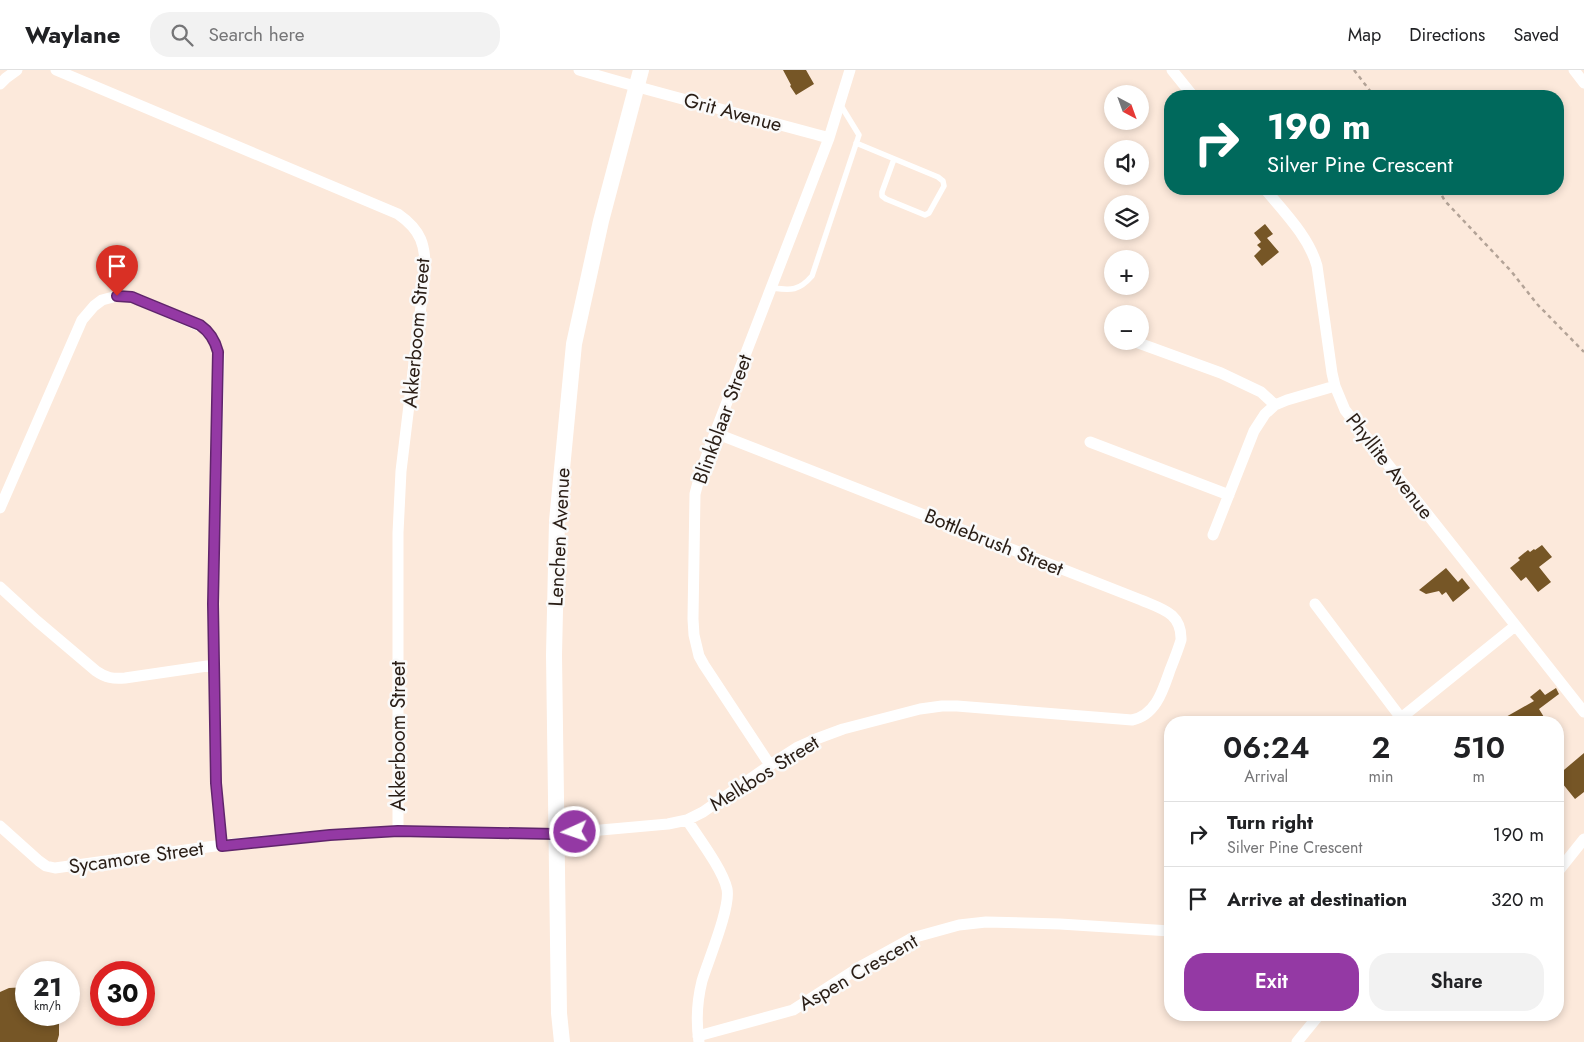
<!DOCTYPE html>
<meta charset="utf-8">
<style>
:root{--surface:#fff;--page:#f2f2f2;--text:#202124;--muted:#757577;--line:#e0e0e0;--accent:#9439a4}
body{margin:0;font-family:Jost,sans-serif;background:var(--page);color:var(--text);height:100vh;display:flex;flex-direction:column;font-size:19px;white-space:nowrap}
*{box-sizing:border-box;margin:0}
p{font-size:16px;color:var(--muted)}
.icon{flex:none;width:28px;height:28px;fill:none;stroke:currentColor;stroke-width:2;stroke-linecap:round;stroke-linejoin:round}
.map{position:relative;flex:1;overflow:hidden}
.details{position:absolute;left:1164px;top:646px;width:400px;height:305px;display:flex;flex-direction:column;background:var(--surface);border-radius:20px;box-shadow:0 2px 8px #0003}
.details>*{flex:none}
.top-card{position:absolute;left:1164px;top:20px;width:400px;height:105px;border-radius:20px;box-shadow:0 2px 8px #0003;background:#00695c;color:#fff;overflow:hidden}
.needle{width:32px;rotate:139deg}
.controls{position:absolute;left:1104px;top:15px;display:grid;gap:10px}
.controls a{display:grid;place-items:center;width:45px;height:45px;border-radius:50%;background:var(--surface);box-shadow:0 2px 8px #0003;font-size:25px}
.speed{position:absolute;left:15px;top:891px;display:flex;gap:10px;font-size:25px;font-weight:700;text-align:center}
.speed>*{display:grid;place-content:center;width:65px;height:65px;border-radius:50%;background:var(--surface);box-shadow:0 2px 8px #0003;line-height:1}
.speed small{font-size:12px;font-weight:400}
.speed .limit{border:8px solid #d22;background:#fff;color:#111}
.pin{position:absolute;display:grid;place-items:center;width:42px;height:42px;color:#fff;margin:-51px -21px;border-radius:50% 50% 50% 0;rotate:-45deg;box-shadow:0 0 5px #0007}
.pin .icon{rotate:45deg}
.me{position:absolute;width:55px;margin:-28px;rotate:267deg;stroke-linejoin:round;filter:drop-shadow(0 0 4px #0008)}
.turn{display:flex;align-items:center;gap:18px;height:105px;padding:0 20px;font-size:22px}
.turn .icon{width:65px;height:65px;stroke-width:2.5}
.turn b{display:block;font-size:35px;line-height:42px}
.eta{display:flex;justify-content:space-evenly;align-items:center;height:85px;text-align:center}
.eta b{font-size:30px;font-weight:600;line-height:35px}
.button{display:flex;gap:10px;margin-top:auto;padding:10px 20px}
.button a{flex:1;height:58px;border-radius:20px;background:var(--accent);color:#fff;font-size:20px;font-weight:600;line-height:58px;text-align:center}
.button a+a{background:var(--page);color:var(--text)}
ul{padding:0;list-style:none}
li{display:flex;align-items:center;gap:15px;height:65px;padding:0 20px;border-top:1px solid var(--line)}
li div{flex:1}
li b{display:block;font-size:19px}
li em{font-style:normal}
header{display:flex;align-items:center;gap:30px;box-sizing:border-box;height:70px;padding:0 25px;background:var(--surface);border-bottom:1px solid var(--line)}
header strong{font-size:24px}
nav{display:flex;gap:28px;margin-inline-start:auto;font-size:18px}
.search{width:350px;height:45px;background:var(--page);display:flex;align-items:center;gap:12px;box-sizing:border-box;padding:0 18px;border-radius:20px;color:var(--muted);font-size:19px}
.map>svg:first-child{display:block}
.building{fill:#765626}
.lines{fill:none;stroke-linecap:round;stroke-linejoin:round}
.path{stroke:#b3a397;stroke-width:2.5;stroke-dasharray:4 4;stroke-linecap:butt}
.service{stroke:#fff;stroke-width:5.5}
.minor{stroke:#fff;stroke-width:11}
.secondary{stroke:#fff;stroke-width:16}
.route-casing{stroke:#60256b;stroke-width:12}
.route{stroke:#9439a4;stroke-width:9}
.labels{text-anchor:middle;stroke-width:5;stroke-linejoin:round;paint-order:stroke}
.street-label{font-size:20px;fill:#291d15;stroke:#fafafa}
</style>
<header>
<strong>Waylane</strong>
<div class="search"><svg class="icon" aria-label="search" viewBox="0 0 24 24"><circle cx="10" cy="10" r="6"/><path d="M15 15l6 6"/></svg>Search here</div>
<nav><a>Map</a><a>Directions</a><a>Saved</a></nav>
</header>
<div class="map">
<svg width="1584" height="972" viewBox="0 0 1584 972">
<rect width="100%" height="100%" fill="#fce9db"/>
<path class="building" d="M783 0H806L814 14 796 25 790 16 791 15Z
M1265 154 1273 164 1267 168 1279 182 1262 196 1254 186 1261 179 1257 175 1261 172 1254 163Z
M1542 475 1552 487 1539 497 1551 512 1538 522 1526 507 1521 511 1510 498 1520 490 1518 488 1528 480 1530 482 1534 479 1535 480Z
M1446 498 1458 512 1462 508 1470 518 1453 532 1446 522 1442 525 1439 521 1426 524 1419 520Z
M1556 618 1559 624 1539 639 1547 652H1497L1534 631 1530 627 1540 619 1545 625Z
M1584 683V722L1575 729 1558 708V705Z
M26 917V945H57L59 952V965L57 972H0V922L9 918Z"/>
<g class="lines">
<path class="path" d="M1354 0 1374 26
M1438 119 1445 131 1511 201 1537 234 1584 282"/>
<path class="service" d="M856 73 938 107 943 111 944 116 929 143 925 145 886 129 882 126V122L894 89
M771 218C790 220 798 222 812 206L859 65 840 34"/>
<path class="minor" d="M56 0 398 144C421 160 426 175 425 203L401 401 398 463V761
M579 0C662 25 746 45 829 68
M1172 0 1193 26
M1574 0 1584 13
M0 14 6 8 17 0
M1265 119C1284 142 1309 167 1317 196L1332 303 1335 316 1345 340 1584 642
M1133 271 1221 303 1261 322 1275 335
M1090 372 1229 425
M0 438 82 250 94 236 102 230 117 226 132 227 204 258 214 270 219 285 213 534 216 713 222 775
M1213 465 1254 361 1265 344 1275 335 1287 330 1335 316
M0 517 37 551 96 601C106 608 113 609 125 608L214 595
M1315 534 1401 648
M1396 652 1515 556
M770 695 704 595 699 586 694 565 693 549 695 424 701 401 715 363 829 68 850 0
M687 750C698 767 723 800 727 819 731 837 708 891 702 911 697 931 696 952 699 972
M0 756 39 791 46 796 55 798 222 775 330 765 398 761 556 764 668 754 687 750 703 742 770 695 798 677 816 669 843 659 920 639 942 636H957L1132 650C1156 645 1163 620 1170 600 1174 590 1178 580 1181 570 1182 543 1162 539 1141 530L715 363
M1560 799 1584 769
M698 966 793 940 863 895 912 868 959 855 986 852 1060 854 1170 861
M1297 972 1319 945"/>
<path class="secondary" d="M562 972 559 943 554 585 557 451 574 274 601 151 641 0"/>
</g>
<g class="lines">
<defs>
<path id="route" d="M117 226 132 227 139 230 200 255C210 262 215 270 218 282L213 534 216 713 222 776 330 765 398 761 556 764 575 762"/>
</defs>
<use href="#route" class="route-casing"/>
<use href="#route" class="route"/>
</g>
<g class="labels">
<g class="street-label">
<text transform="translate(733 42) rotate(15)" y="7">Grit Avenue</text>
<text transform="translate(416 263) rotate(-85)" y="7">Akkerboom Street</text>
<text transform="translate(722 349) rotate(-70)" y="7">Blinkblaar Street</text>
<text transform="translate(1390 396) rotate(52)" y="7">Phyllite Avenue</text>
<text transform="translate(559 467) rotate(-87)" y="7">Lenchen Avenue</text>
<text transform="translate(994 472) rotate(22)" y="7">Bottlebrush Street</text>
<text transform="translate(398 666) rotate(-90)" y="7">Akkerboom Street</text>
<text transform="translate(764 703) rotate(-32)" y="7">Melkbos Street</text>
<text transform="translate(136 787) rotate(-8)" y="7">Sycamore Street</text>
<text transform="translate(858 902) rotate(-30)" y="7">Aspen Crescent</text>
</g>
</g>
</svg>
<div class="controls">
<a><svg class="needle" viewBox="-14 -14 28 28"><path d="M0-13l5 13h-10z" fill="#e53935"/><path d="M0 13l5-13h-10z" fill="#757577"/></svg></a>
<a><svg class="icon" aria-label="sound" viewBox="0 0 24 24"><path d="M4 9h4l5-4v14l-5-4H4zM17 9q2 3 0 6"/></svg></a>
<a><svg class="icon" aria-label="layers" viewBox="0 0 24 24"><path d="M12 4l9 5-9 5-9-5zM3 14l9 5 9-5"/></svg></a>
<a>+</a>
<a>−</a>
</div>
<div class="speed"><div>21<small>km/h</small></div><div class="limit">30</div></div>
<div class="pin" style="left:117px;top:226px;background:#d93025"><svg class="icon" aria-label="arrive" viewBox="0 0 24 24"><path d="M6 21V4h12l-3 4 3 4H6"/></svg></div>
<svg class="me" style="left:575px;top:762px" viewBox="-20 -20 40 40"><circle r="17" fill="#9439a4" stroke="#fff" stroke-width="3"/><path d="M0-11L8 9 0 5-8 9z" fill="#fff"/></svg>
<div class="top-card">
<div class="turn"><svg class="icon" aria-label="right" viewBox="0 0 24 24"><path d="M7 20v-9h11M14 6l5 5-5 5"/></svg><div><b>190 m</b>Silver Pine Crescent</div></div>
</div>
<section class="details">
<div class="eta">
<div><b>06:24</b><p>Arrival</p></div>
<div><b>2</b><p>min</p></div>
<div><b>510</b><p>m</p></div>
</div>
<ul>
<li><svg class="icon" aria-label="right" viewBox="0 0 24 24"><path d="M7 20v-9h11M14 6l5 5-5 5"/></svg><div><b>Turn right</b><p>Silver Pine Crescent</p></div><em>190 m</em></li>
<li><svg class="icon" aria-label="arrive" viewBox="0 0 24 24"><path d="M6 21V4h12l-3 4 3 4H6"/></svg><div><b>Arrive at destination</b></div><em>320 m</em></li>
</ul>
<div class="button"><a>Exit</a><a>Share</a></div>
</section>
</div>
